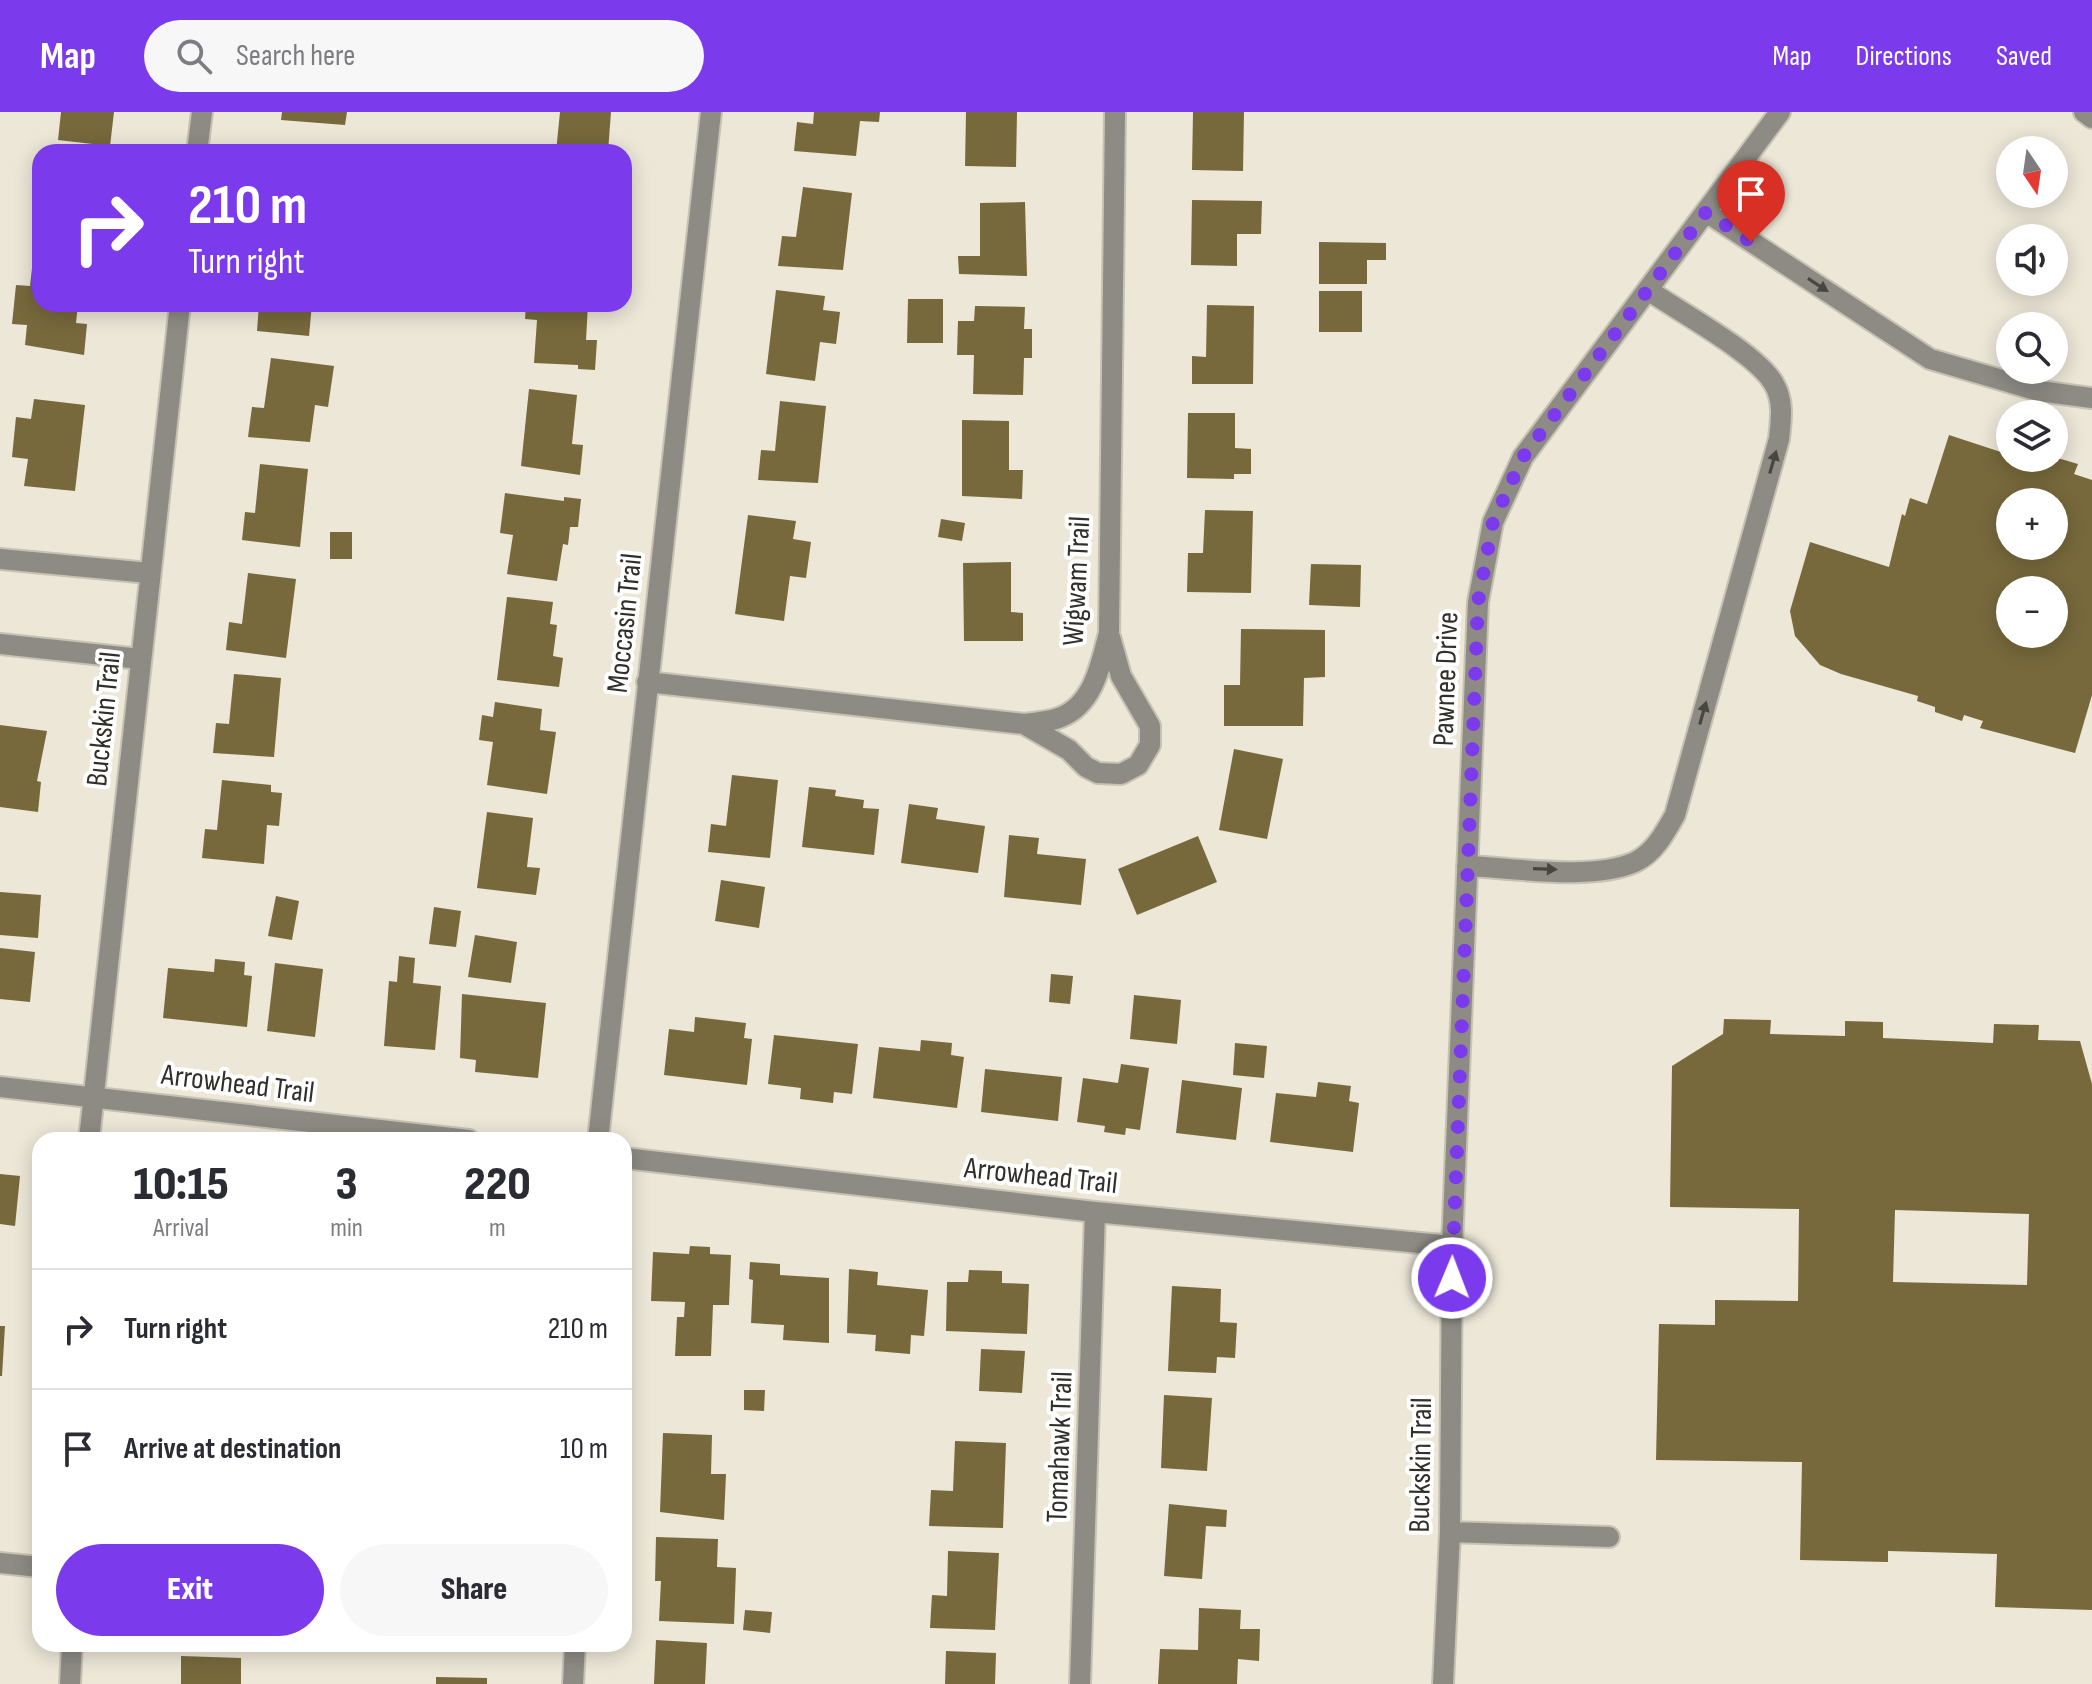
<!DOCTYPE html>
<meta charset="utf-8">
<style>
:root{--surface:#fff;--page:#f7f7f7;--text:#2b2b33;--muted:#7c7c81;--line:#e1e1e2;--accent:#7c3aed}
body{margin:0;font-family:"Sofia Sans Condensed",sans-serif;background:var(--page);color:var(--text);height:100vh;display:flex;flex-direction:column;font-size:30px;white-space:nowrap}
*{box-sizing:border-box;margin:0}
p{font-size:26px;color:var(--muted)}
.icon{flex:none;width:44px;height:44px;fill:none;stroke:currentColor;stroke-width:2;stroke-linecap:round;stroke-linejoin:round}
.map{position:relative;flex:1;overflow:hidden}
.panel{position:absolute;left:32px;top:1020px;width:600px;height:520px;display:flex;flex-direction:column;background:var(--surface);border-radius:24px;box-shadow:0 4px 20px #0003}
.panel>*{flex:none}
.hud{position:absolute;left:32px;top:32px;width:600px;height:168px;border-radius:24px;box-shadow:0 4px 20px #0003;background:#7c3aed;color:#fff;overflow:hidden}
.needle{width:52px;rotate:167deg}
.controls{position:absolute;left:1996px;top:24px;display:grid;gap:16px}
.controls a{display:grid;place-items:center;width:72px;height:72px;border-radius:50%;background:var(--surface);box-shadow:0 4px 20px #0003;font-size:40px}
.pin{position:absolute;display:grid;place-items:center;width:68px;height:68px;color:#fff;margin:-82px -34px;border-radius:50% 50% 50% 0;rotate:-45deg;box-shadow:0 0 8px #0007}
.pin .icon{rotate:45deg}
.me{position:absolute;width:88px;margin:-44px;rotate:1deg;stroke-linejoin:round;filter:drop-shadow(0 0 6px #0008)}
.turn{display:flex;align-items:center;gap:28px;height:168px;padding:0 24px;font-size:36px}
.turn .icon{width:104px;height:104px;stroke-width:2.5}
.turn b{display:block;font-size:56px;line-height:68px}
.eta{display:flex;justify-content:space-evenly;align-items:center;height:136px;text-align:center}
.eta b{font-size:48px;font-weight:800;line-height:56px}
.action{display:flex;gap:16px;margin-top:auto;padding:16px 24px}
.action a{flex:1;height:92px;border-radius:48px;background:var(--accent);color:#fff;font-size:32px;font-weight:800;line-height:92px;text-align:center}
.action a+a{background:var(--page);color:var(--text)}
ul{padding:0;list-style:none}
li{display:flex;align-items:center;gap:24px;height:120px;padding:0 24px;border-top:2px solid var(--line)}
li div{flex:1}
li b{display:block;font-size:30px}
li em{font-style:normal}
header{display:flex;align-items:center;gap:48px;box-sizing:border-box;height:112px;padding:0 40px;background:var(--accent);color:#fff}
header strong{font-size:38px}
nav{display:flex;gap:44px;margin-inline-start:auto;font-size:28px}
.search{width:560px;height:72px;background:var(--page);display:flex;align-items:center;gap:20px;box-sizing:border-box;padding:0 28px;border-radius:44px;color:var(--muted);font-size:30px}
.map>svg:first-child{display:block}
.building{fill:#77693c;fill-rule:evenodd}
.lines{fill:none;stroke-linecap:round;stroke-linejoin:round}
.minor-casing{stroke:#c7c2b4;stroke-width:24}
.minor{stroke:#8d8b84;stroke-width:20}
.oneway{fill:#484640}
.route{stroke:#7c3aed;stroke-width:14;stroke-dasharray:0 25.2}
.labels{text-anchor:middle;stroke-width:8;stroke-linejoin:round;paint-order:stroke}
.street-label{font-size:30px;fill:#312f29;stroke:#fff}
</style>
<header>
<strong>Map</strong>
<div class="search"><svg class="icon" aria-label="search" viewBox="0 0 24 24"><circle cx="10" cy="10" r="6"/><path d="M15 15l6 6"/></svg>Search here</div>
<nav><a>Map</a><a>Directions</a><a>Saved</a></nav>
</header>
<div class="map">
<svg width="2092" height="1572" viewBox="0 0 2092 1572">
<rect width="100%" height="100%" fill="#ece7d7"/>
<path class="building" d="M61 0H114L110 34 58 28Z
M282 0H347L345 13 281 8Z
M560 0H611L608 40H556Z
M814 0H880L879 10 860 9 856 44 794 39 797 10 813 12Z
M966 0H1017L1016 55 965 54Z
M1193 0H1244L1243 59 1192 58Z
M803 75 852 81 843 158 778 154 782 124 796 125Z
M1192 88 1262 89 1261 122H1237V154L1191 153Z
M1025 90 1027 164 959 162 958 144H980V91Z
M1319 130 1386 131V148H1367V172H1319Z
M32 156 40 157V192H78L76 211 87 212 84 243 25 233 27 213 12 212 16 173 30 174Z
M776 178 825 184 823 198 840 200 836 232 820 230 815 269 766 262Z
M1319 179H1362V220H1319Z
M908 187H943V231H907Z
M259 192H312L309 224 257 219Z
M526 192H588L586 228H597L595 258 578 257V253L534 251 537 208 525 207Z
M1207 193 1254 194 1253 272H1192V244L1206 245Z
M975 194 1025 195 1024 217H1032V246H1024L1023 283 973 282 974 243H957L958 209H974Z
M271 246 334 254 328 295 315 293 310 330 248 325 252 295 264 296Z
M529 277 577 283 572 332 583 333 580 363 521 354Z
M34 287 85 293 75 379 24 374 28 347 12 345 16 305 31 307Z
M780 289 826 294 818 371 758 368 761 338 775 339Z
M1188 301H1235V336L1251 337V362H1234V367L1187 366Z
M962 308 1009 309V358H1023L1022 387 962 384Z
M1949 323 2010 343V346L2039 352 2040 346 2054 345 2078 352 2074 362 2092 368V583L2075 641 1980 616 1983 609 1964 603 1962 609 1935 600V595L1917 589 1918 584 1841 562 1820 553 1795 524 1790 499 1810 430 1889 455 1902 402 1905 404 1910 386 1927 392ZM2010 390H2054V434H2010ZM2010 478H2054V522H2010Z
M260 352 308 357 300 435 242 428 245 400 255 401Z
M505 381 564 389V385L581 387 578 415H570L568 433 563 432 557 469 507 462 513 423 500 421Z
M1205 398 1253 399 1251 481 1187 480 1188 441H1203Z
M748 403 796 409 793 427 811 430 806 466 790 464 784 509 735 502Z
M941 407 965 411 962 429 938 425Z
M330 420H352V447H330Z
M1011 450V500L1023 501V529H964L963 451Z
M1311 452 1361 453 1360 495 1309 493Z
M248 461 296 467 286 546 226 538 229 510 242 512Z
M507 485 553 490 550 512 557 513 553 544 563 546 559 575 497 568Z
M1241 517 1325 518V565L1304 566 1303 614H1224V573H1240Z
M234 562 281 566 274 645 213 641 216 611 229 612Z
M495 590 542 597 540 618 556 620 547 682 487 673 493 630 479 628 482 603 493 605Z
M0 613 47 619 37 669 41 670 38 700 0 695Z
M1234 637 1283 647 1267 727 1219 718Z
M732 663 778 668 770 746 708 740 711 712 726 714Z
M222 668 271 673V680L282 681 279 714 267 713 264 752 202 746 205 717 217 718Z
M809 675 836 678 835 684 864 688 863 696 879 697 874 743 802 735Z
M909 692 938 696 936 707 985 714 978 761 901 751Z
M487 700 533 706 527 755 540 756 536 783 477 776Z
M1009 723 1039 726 1037 742 1086 747 1081 793 1004 785Z
M1198 724 1217 770 1137 803 1118 757Z
M721 768 765 775 759 816 715 809Z
M0 780 41 783 38 826 0 823Z
M276 784 299 789 292 828 268 824Z
M434 795 461 799 456 835 429 832Z
M475 823 517 830 511 871 468 865Z
M0 836 35 840 30 890 0 887Z
M399 844 415 846 413 871 441 874 435 938 384 934 389 869 397 870Z
M215 847 245 850 244 863 252 864 247 915 163 906 168 856 214 860Z
M275 851 323 857 315 925 267 919Z
M1051 862 1073 864 1070 892 1049 890Z
M462 882 546 891 538 966 475 960 476 948 460 946Z
M1134 883 1181 888 1177 932 1130 927Z
M695 905 746 911 744 926 752 927 747 973 664 963 669 917 694 920Z
M1724 907 1771 908 1770 922 1845 924V909L1883 910V926L1993 931 1994 912 2039 913 2038 928 2080 929 2092 972V1498L1995 1495 1997 1442 1888 1439V1450L1800 1448 1802 1350 1656 1348 1659 1212 1715 1213V1188L1798 1189 1799 1097 1670 1095 1672 954 1723 922ZM1895 1098 2029 1102 2027 1173 1893 1170Z
M774 923 858 932 852 982 834 980 833 991 800 987 801 976 768 972Z
M921 928 952 931 951 943 964 945 957 996 873 986 879 935 920 939Z
M1235 931 1267 934 1264 966 1233 963Z
M1121 952 1149 956 1140 1018 1126 1016 1125 1023 1104 1020 1105 1014 1077 1010 1083 966 1118 971Z
M985 957 1062 965 1058 1009 981 1000Z
M1182 968 1242 976 1236 1028 1176 1021Z
M1318 970 1351 974 1349 989 1359 991 1353 1040 1270 1030 1276 981 1316 985Z
M0 1062 20 1064 15 1114 0 1112Z
M690 1134 710 1135V1142L731 1143 729 1193H713L711 1244H675L677 1205H684L685 1190 651 1189 653 1140 689 1142Z
M750 1150 780 1152V1163L829 1166V1231L783 1228 784 1213 751 1211 753 1168 749 1167Z
M849 1157 878 1160 877 1173 928 1178 924 1224 911 1223 910 1242 875 1239 876 1223 847 1221Z
M969 1158 1002 1159V1171L1029 1172 1027 1222 946 1219 947 1170H968Z
M1172 1174 1221 1177 1220 1210 1237 1211 1235 1246 1217 1245 1216 1261 1168 1259Z
M0 1214H5L2 1264H0Z
M981 1237 1025 1239 1022 1281 979 1279Z
M744 1278H765L764 1299 744 1298Z
M1164 1283 1212 1286 1207 1359 1161 1356Z
M663 1321 712 1323 711 1362H726L724 1408 660 1400Z
M955 1329 1006 1331 1003 1416 929 1414 931 1378 953 1379Z
M1169 1392 1227 1398 1226 1415 1206 1414 1202 1467 1164 1464Z
M656 1425 718 1427 717 1455 736 1456 734 1512 659 1509 661 1469H655Z
M948 1439 999 1441 995 1518 930 1516 932 1483 947 1484Z
M1199 1496 1241 1498 1240 1517H1260L1259 1549 1238 1547 1237 1572H1158L1160 1537 1198 1538Z
M745 1498 772 1500 770 1521 743 1518Z
M656 1528 707 1531 705 1572H654Z
M441 1532H491V1537L441 1536Z
M946 1539 996 1541 995 1572H945Z
M181 1544 241 1546V1572H181Z
M436 1565 487 1566V1572H436Z"/>
<g class="lines">
<defs>
<path id="minor" d="M2084 0 2092 6
M197 40 202 0
M1706 100 1930 247 2039 279 2092 286
M0 447 149 461
M0 532 140 547
M647 570 1024 612C1036 610 1051 610 1061 605 1094 592 1101 551 1109 521L1115 0
M1024 612 1069 638 1086 655 1098 661 1121 662 1138 653 1150 633V614L1121 564 1110 525
M1467 754C1514 756 1593 769 1635 750 1654 741 1665 721 1675 703L1779 327C1781 308 1784 289 1774 272 1758 242 1678 199 1648 178
M0 975 469 1028
M89 1028 180 192
M598 1028 711 0
M624 1046 1095 1100 1452 1134
M1450 1420 1609 1425
M0 1451 40 1455
M70 1572 72 1532
M573 1572 575 1532
M1080 1572 1095 1100
M1443 1572 1450 1420 1452 1134 1478 490 1493 410 1523 345 1780 0"/>
</defs>
<use href="#minor" class="minor-casing"/>
<use href="#minor" class="minor"/>
</g>
<defs><path id="oneway-solid" d="M-6-.8H1V-3.2L6.5 0L1 3.2V.8H-6Z" transform="scale(2)"/></defs>
<g class="oneway">
<use href="#oneway-solid" transform="translate(1818 173) rotate(33)"/>
<use href="#oneway-solid" transform="translate(1773 350) rotate(-74)"/>
<use href="#oneway-solid" transform="translate(1703 601) rotate(-74)"/>
<use href="#oneway-solid" transform="translate(1545 757) rotate(2)"/>
</g>
<g class="lines">
<path class="route" d="M1452 1166 1478 490 1493 410 1523 345 1706 100 1751 130"/>
</g>
<g class="labels">
<g class="street-label">
<text transform="translate(1076 469) rotate(-87)" y="10">Wigwam Trail</text>
<text transform="translate(624 511) rotate(-84)" y="10">Moccasin Trail</text>
<text transform="translate(1445 567) rotate(-88)" y="10">Pawnee Drive</text>
<text transform="translate(103 607) rotate(-84)" y="10">Buckskin Trail</text>
<text transform="translate(238 971) rotate(7)" y="10">Arrowhead Trail</text>
<text transform="translate(1041 1063) rotate(6)" y="10">Arrowhead Trail</text>
<text transform="translate(1059 1335) rotate(-88)" y="10">Tomahawk Trail</text>
<text transform="translate(1420 1353) rotate(-89)" y="10">Buckskin Trail</text>
</g>
</g>
</svg>
<div class="controls">
<a><svg class="needle" viewBox="-14 -14 28 28"><path d="M0-13l5 13h-10z" fill="#e53935"/><path d="M0 13l5-13h-10z" fill="#7c7c81"/></svg></a>
<a><svg class="icon" aria-label="sound" viewBox="0 0 24 24"><path d="M4 9h4l5-4v14l-5-4H4zM17 9q2 3 0 6"/></svg></a>
<a><svg class="icon" aria-label="search" viewBox="0 0 24 24"><circle cx="10" cy="10" r="6"/><path d="M15 15l6 6"/></svg></a>
<a><svg class="icon" aria-label="layers" viewBox="0 0 24 24"><path d="M12 4l9 5-9 5-9-5zM3 14l9 5 9-5"/></svg></a>
<a>+</a>
<a>−</a>
</div>
<div class="pin" style="left:1751px;top:130px;background:#d93025"><svg class="icon" aria-label="arrive" viewBox="0 0 24 24"><path d="M6 21V4h12l-3 4 3 4H6"/></svg></div>
<svg class="me" style="left:1452px;top:1166px" viewBox="-20 -20 40 40"><circle r="17" fill="#7c3aed" stroke="#fff" stroke-width="3"/><path d="M0-11L8 9 0 5-8 9z" fill="#fff"/></svg>
<div class="hud">
<div class="turn"><svg class="icon" aria-label="right" viewBox="0 0 24 24"><path d="M7 20v-9h11M14 6l5 5-5 5"/></svg><div><b>210 m</b>Turn right</div></div>
</div>
<section class="panel">
<div class="eta">
<div><b>10:15</b><p>Arrival</p></div>
<div><b>3</b><p>min</p></div>
<div><b>220</b><p>m</p></div>
</div>
<ul>
<li><svg class="icon" aria-label="right" viewBox="0 0 24 24"><path d="M7 20v-9h11M14 6l5 5-5 5"/></svg><div><b>Turn right</b></div><em>210 m</em></li>
<li><svg class="icon" aria-label="arrive" viewBox="0 0 24 24"><path d="M6 21V4h12l-3 4 3 4H6"/></svg><div><b>Arrive at destination</b></div><em>10 m</em></li>
</ul>
<div class="action"><a>Exit</a><a>Share</a></div>
</section>
</div>
